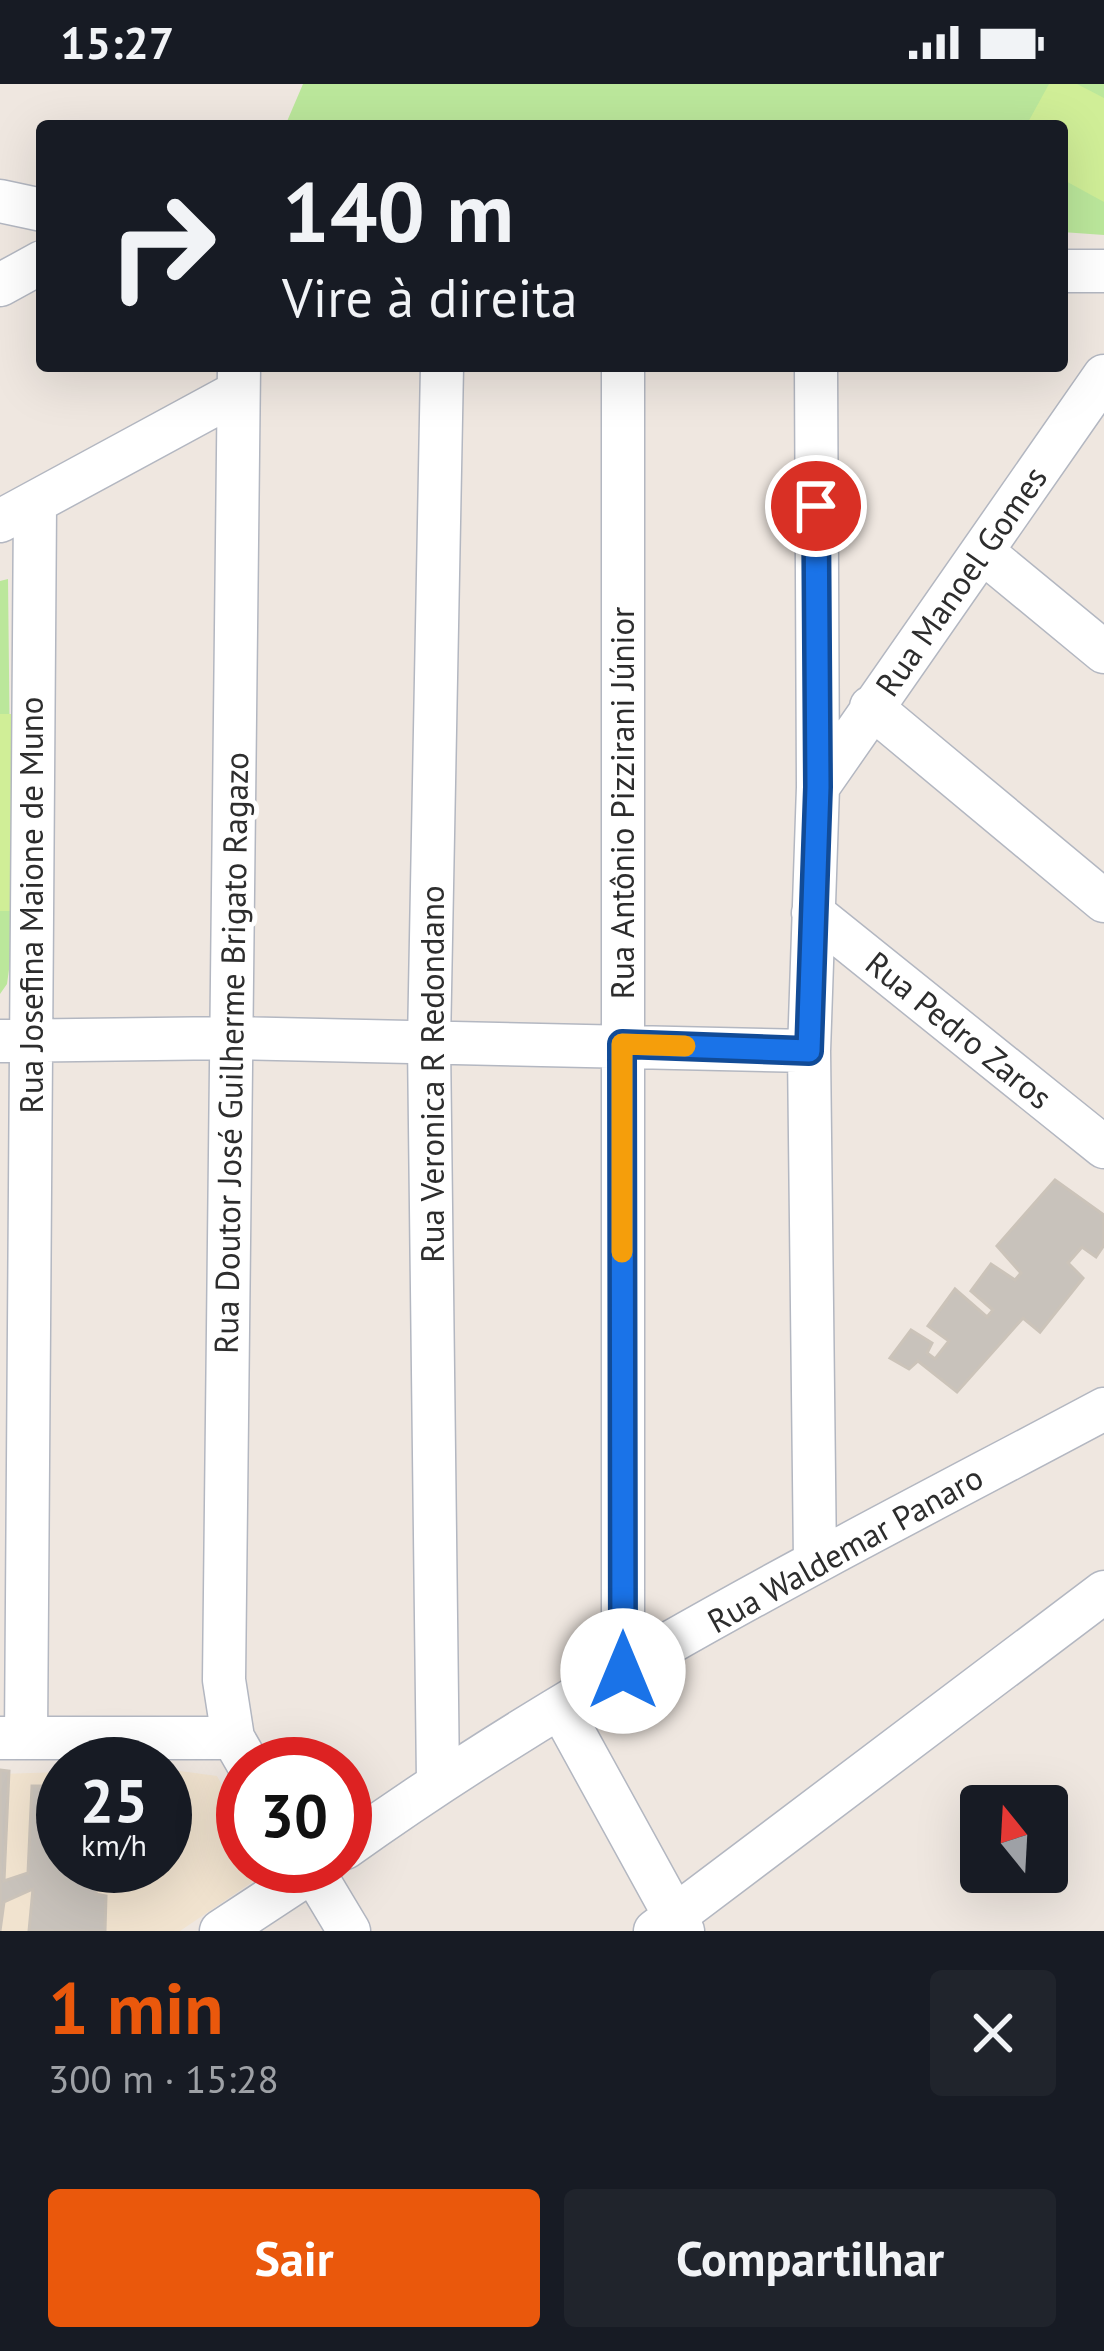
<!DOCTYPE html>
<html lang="pt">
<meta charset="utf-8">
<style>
:root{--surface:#171b24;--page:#20242c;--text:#f1f3f6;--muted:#9ea1a6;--accent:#ea580c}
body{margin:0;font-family:"PT Sans",sans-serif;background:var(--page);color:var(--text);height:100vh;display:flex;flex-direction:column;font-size:45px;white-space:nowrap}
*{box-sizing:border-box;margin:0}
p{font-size:39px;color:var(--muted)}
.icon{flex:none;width:66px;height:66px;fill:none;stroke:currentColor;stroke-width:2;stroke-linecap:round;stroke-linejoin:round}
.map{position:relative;height:1847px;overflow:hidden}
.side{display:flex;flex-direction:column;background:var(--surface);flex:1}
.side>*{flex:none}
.banner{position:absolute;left:36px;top:36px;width:1032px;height:252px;border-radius:12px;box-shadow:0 12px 48px #0002;background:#171b24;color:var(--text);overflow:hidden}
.needle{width:78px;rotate:342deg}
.tools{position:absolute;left:960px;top:1701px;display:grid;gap:24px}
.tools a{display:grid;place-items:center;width:108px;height:108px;border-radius:12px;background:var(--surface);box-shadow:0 12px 48px #0002;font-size:60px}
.speed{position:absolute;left:36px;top:1653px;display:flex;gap:24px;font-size:60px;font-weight:700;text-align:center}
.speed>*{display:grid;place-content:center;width:156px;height:156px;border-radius:50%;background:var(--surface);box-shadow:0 12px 48px #0002;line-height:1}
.speed small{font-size:30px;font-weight:400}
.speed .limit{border:18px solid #d22;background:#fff;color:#111}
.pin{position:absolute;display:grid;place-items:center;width:102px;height:102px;color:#fff;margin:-51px;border:6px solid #fff;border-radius:50%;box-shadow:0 3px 12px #0007}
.me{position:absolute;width:132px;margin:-66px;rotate:0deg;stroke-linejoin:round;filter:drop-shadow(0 0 9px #0008)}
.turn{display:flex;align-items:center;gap:42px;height:252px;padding:0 48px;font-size:54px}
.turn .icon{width:156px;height:156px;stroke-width:2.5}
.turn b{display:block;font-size:84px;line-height:102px}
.round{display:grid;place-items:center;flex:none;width:126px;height:126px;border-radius:12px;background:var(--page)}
.summary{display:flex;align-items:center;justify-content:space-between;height:204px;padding:0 48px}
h1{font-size:72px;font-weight:800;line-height:90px;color:var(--accent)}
.primary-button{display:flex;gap:24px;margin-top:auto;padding:24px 48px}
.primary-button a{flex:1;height:138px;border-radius:12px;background:var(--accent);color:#fff;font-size:48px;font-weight:800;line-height:138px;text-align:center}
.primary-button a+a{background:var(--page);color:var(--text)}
.status{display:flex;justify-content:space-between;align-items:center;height:84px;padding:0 60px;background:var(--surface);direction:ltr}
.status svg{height:33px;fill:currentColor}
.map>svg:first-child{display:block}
.education{fill:#f1e3cf}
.green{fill:#bbe79b}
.pitch{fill:#d0ee97}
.building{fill:#c8c2bb;stroke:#cbc3b9;stroke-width:3}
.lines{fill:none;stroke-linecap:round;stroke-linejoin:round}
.minor-casing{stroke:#b3b7c1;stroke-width:45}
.minor{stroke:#fff;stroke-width:42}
.route-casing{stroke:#114b97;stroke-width:30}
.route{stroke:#1a73e8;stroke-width:21}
.slow{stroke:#f59e0b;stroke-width:21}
.labels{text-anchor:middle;stroke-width:10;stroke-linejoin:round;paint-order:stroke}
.street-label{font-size:33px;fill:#2d2d2d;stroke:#fff}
</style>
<div class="status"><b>15:27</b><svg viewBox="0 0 49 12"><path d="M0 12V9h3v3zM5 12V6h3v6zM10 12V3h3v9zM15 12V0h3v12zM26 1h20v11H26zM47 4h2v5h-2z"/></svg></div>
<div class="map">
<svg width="1104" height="1847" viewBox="0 0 1104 1847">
<rect width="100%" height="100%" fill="#efe7e0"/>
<path class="education" d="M165 1685 217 1692 243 1738V1782H257L261 1792 180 1847H0V1690L63 1688V1782H165Z"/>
<path class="green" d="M303 0H1104V151L1062 148V42H285Z
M8 495 12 864 7 900 0 910V497Z"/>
<path class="pitch" d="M1049 0H1077L1104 14V118L1062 95V42H1026Z
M0 630H14L13 827H0Z"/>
<path class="building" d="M1055 1096 1104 1131V1161L1096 1173 1082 1163 1068 1179 1083 1194 1040 1248 1023 1234 957 1308 918 1277 909 1285 890 1274 911 1246 932 1259 927 1269 935 1275 949 1257 928 1242 955 1205 987 1233 993 1226 971 1207 991 1180 1015 1196 1021 1189 997 1162Z
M0 1686 9 1687 4 1797 28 1789 32 1702H63V1782H165V1704L167 1786 98 1784 96 1810 106 1812 105 1847H29L33 1805 4 1818 0 1847Z"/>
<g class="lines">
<defs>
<path id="minor" d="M0 117 42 126
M1062 187H1104
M0 201 42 178
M239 282 224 1596 233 1654 248 1680
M623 282V1587
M0 437 238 308
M984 469 1104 568
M871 623 1104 817
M818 703 1104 292
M813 829 1104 1063
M0 957 232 954 809 967
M815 1478 809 967 818 703 816 282
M561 1625 683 1847
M1 1654H233
M26 1654 35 421
M438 1697 429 959 442 282
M345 1764C582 1594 847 1462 1104 1325
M310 1782 349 1847
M221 1847 320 1782
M655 1847 1104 1508"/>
</defs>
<use href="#minor" class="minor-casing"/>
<use href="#minor" class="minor"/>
</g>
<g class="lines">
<defs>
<path id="route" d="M623 1587 622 960 809 967 818 703 816 422"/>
</defs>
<use href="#route" class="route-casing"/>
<use href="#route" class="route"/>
<path class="slow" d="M622 1168V960L685 962"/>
</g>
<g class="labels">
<g class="street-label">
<text transform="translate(961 497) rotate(-55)" y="12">Rua Manoel Gomes</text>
<text transform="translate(622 719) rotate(-90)" y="12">Rua Antônio Pizzirani Júnior</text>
<text transform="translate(31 821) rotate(-90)" y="12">Rua Josefina Maione de Muno</text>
<text transform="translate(959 946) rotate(39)" y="12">Rua Pedro Zaros</text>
<text transform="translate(231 969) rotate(-89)" y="12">Rua Doutor José Guilherme Brigato Ragazo</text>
<text transform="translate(432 990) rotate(-90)" y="12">Rua Veronica R Redondano</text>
<text transform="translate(845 1465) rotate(-29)" y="12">Rua Waldemar Panaro</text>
</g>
</g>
</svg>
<div class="tools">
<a><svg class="needle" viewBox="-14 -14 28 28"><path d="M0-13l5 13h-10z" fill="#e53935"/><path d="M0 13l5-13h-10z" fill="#9ea1a6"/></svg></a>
</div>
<div class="speed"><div>25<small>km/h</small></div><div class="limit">30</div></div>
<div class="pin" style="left:816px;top:422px;background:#d93025"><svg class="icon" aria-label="arrive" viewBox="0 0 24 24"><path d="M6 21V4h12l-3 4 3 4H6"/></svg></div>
<svg class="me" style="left:623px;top:1587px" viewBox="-20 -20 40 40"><circle r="19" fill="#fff"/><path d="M0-13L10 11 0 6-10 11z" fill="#1a73e8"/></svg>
<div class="banner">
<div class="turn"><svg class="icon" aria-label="right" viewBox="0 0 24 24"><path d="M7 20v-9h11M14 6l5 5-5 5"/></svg><div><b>140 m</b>Vire à direita</div></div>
</div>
</div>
<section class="side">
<div class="summary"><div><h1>1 min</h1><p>300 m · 15:28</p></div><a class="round"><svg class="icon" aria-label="close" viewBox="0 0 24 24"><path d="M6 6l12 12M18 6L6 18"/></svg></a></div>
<div class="primary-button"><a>Sair</a><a>Compartilhar</a></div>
</section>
